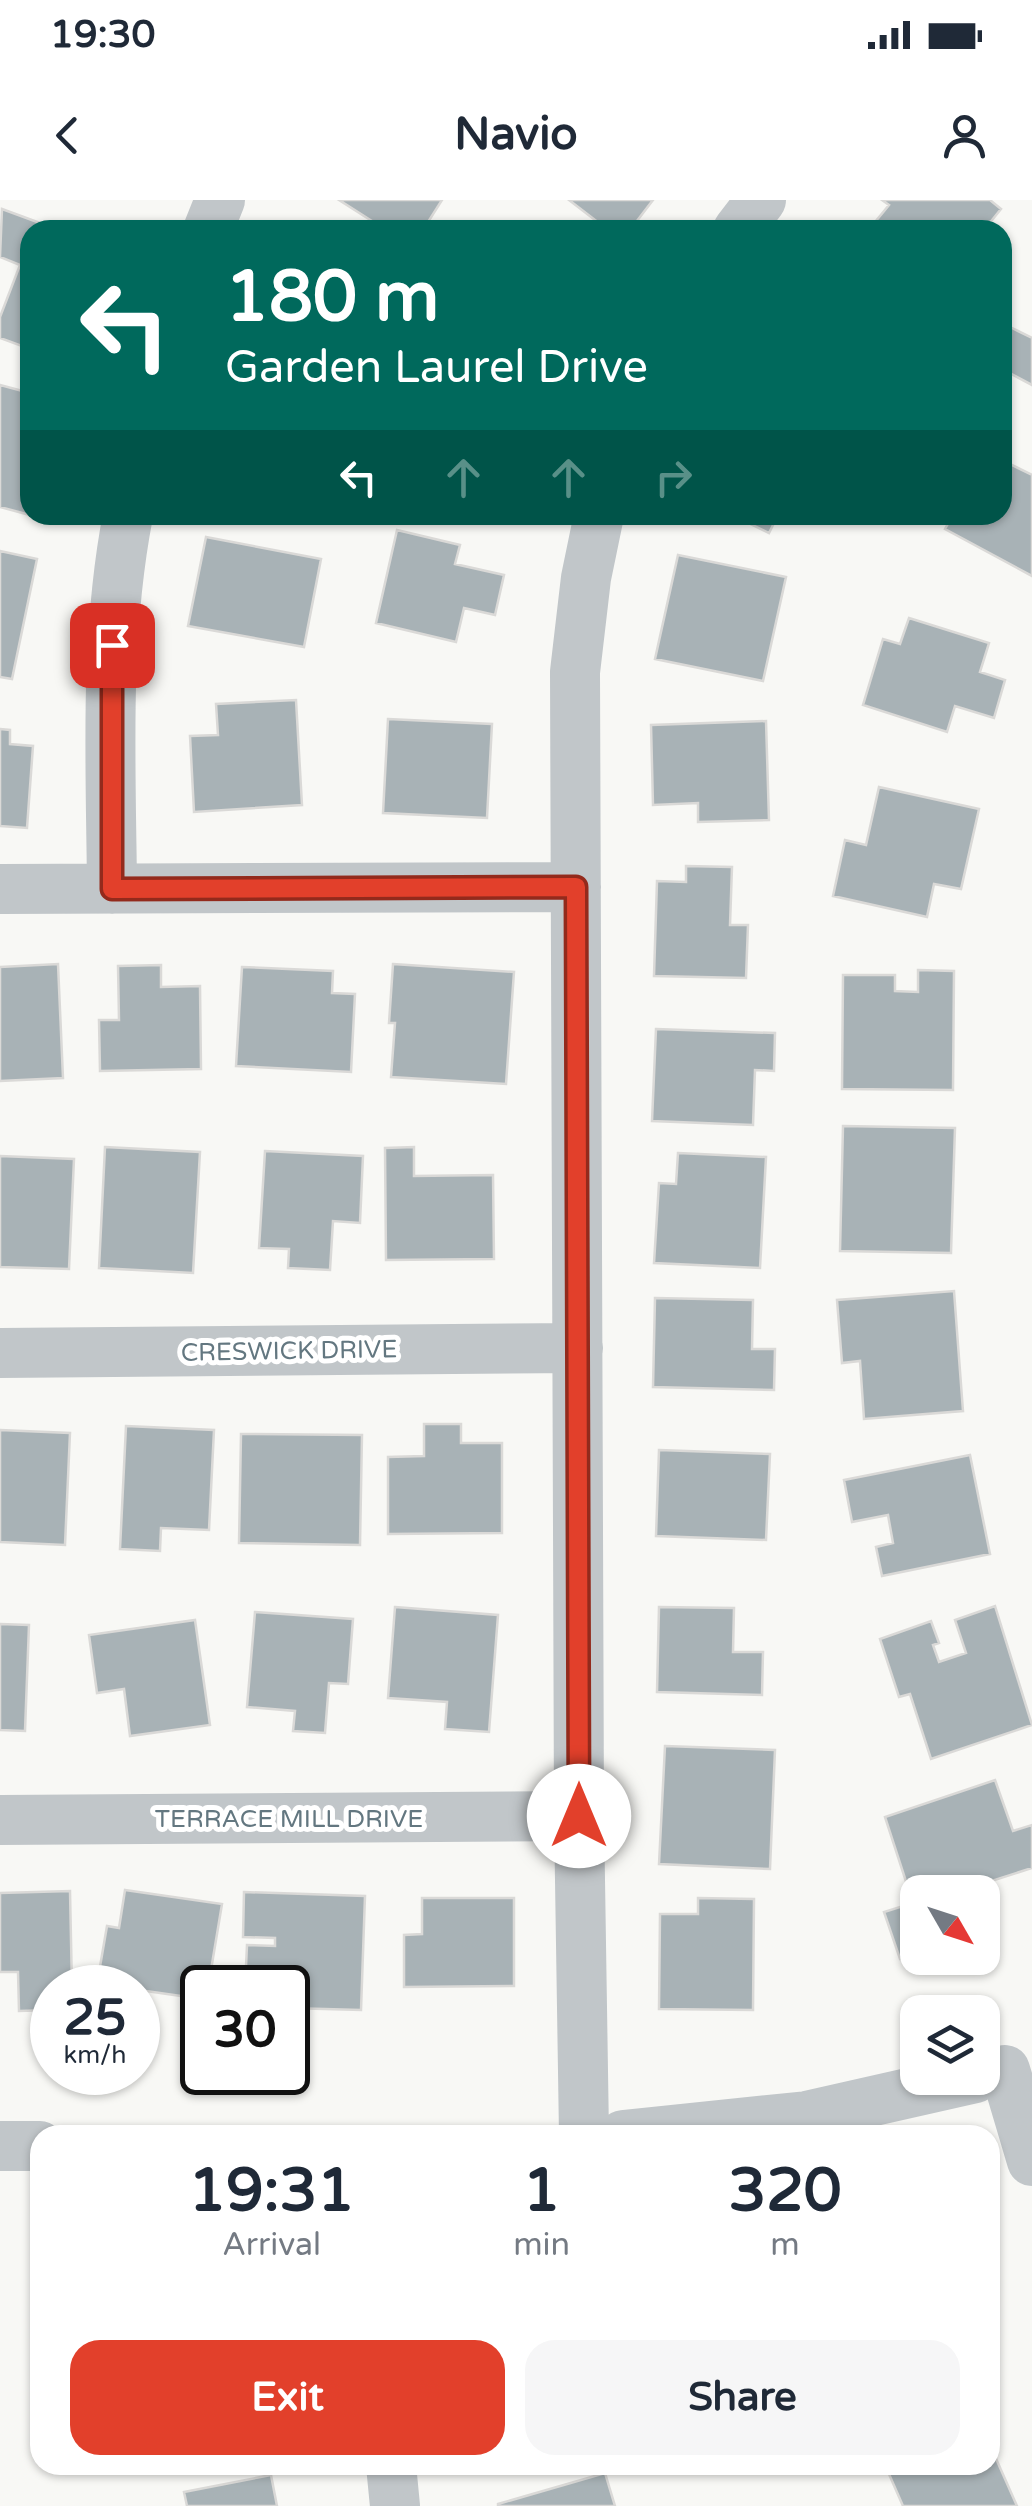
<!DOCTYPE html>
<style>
:root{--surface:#fff;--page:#f6f6f7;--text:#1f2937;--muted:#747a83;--accent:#e2402b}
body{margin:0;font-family:"Varela Round",sans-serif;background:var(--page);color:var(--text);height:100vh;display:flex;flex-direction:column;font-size:38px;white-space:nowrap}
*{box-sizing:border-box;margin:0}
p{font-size:32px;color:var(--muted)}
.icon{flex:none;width:55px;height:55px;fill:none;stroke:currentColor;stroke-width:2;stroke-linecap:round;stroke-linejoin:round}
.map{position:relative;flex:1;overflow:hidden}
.details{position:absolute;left:30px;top:1925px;width:970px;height:350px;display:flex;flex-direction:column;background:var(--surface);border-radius:30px;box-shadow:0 2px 8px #0004}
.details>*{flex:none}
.banner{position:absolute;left:20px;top:20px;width:992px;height:305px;border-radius:30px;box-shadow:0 2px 8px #0004;background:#00695c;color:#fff;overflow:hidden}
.needle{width:65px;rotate:129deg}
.controls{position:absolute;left:900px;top:1675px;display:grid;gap:20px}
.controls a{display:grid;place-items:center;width:100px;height:100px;border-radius:20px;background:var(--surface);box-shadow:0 2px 8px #0004;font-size:50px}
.speed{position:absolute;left:30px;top:1765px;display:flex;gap:20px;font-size:50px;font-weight:700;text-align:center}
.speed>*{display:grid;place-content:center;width:130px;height:130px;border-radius:50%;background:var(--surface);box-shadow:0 2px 8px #0004;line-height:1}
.speed small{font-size:25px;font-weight:400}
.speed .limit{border:5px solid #111;border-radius:15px;background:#fff;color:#111}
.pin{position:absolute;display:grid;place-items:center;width:85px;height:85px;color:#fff;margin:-42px;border-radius:20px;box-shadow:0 5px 15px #0006}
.me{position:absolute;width:110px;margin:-55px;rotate:0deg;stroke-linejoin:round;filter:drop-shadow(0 0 8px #0008)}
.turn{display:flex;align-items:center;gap:35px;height:210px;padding:0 40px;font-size:45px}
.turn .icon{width:130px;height:130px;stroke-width:2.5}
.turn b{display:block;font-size:70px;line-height:85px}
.lanes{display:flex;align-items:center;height:95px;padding:0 40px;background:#0003;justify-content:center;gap:50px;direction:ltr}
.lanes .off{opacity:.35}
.eta{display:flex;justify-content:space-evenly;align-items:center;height:170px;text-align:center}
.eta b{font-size:60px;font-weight:700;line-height:70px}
.action{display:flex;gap:20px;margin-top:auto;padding:20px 40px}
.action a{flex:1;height:115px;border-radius:30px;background:var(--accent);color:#fff;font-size:40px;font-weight:700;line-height:115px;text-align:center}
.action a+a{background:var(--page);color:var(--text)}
.status{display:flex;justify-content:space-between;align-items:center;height:70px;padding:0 50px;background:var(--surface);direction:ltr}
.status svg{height:28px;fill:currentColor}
header{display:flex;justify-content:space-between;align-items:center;height:130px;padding:0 40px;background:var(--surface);font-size:45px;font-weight:700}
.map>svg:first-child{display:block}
.building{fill:#a8b2b6;stroke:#dad9d7;stroke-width:2.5}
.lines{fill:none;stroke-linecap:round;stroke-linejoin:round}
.minor{stroke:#c1c6c9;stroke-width:50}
.route-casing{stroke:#932a1c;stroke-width:25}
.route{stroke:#e2402b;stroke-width:18}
.labels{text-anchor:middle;stroke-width:10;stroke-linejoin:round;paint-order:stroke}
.street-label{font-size:25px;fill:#637780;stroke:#fff}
</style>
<div class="status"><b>19:30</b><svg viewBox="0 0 49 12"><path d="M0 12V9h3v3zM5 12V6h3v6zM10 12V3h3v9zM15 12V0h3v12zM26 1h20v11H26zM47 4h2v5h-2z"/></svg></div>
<header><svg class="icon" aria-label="back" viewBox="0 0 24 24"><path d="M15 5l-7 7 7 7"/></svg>Navio<svg class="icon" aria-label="person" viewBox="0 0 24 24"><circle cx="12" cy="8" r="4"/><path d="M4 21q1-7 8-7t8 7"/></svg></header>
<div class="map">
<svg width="1032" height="2306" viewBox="0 0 1032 2306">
<rect width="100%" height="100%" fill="#f8f8f5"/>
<path class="building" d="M339 0H442L423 30H386Z
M569 0H653L630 30H608Z
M882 0H990L1001 9 984 30H874L871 27 889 5Z
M2 9 59 30H30V149L0 138V117L20 65 0 57Z
M1010 127 1032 138V185L1002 169V141Z
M0 185 30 193V315L0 307Z
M1002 260 1032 275V376L945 329 953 315H1002Z
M732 315H778L769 333Z
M397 330 460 345 455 364 504 375 495 415 464 408 456 442 376 423Z
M206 337 321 359 304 447 188 426Z
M0 351 37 359 12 479 0 477Z
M678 355 786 377 763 481 655 459Z
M909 418 989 443 980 472 1005 480 994 518 955 506 947 532 863 505 883 439 900 444Z
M296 500 302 605 194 612 190 536 218 535 216 504Z
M388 519 492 524 487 618 383 613Z
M766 521 769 620 698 622V603L653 605 651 525Z
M0 529 10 530V544L33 546 27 628 0 626Z
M879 587 979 609 961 689 934 684 927 717 833 696 845 640 866 645Z
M686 666 732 667 730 725H748L746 778 654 776 657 681 686 682Z
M58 764 63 878 0 881V767Z
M393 764 514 772 506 884 391 877 395 823H389Z
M161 765V787L200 786 201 869 100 871 99 820H119L118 766Z
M242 767 333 771 332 793 355 794 351 872 236 866Z
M918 770 954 771 953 890 842 889 843 775H895V791L918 792Z
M656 829 775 833 774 871 755 870 753 925 652 921Z
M843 926 955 928 951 1053 840 1051Z
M105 947 200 952 193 1073 99 1068Z
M414 947V976L493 975 494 1059 386 1060 385 948Z
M265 951 363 956 360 1023 333 1021 330 1070 288 1068 289 1049 259 1048Z
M678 953 766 957 760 1068 654 1063 659 983 676 984Z
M0 956 74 959 69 1069 0 1067Z
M954 1091 963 1211 864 1219 860 1161 842 1163 837 1100Z
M655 1098 753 1100 752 1149H775L774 1190 653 1187Z
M424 1224H461V1243H502V1333L388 1334V1257L424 1256Z
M126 1226 214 1230 209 1330 161 1328 160 1351 120 1349Z
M0 1230 70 1233 65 1345 0 1342Z
M241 1234 362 1235 360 1345 239 1343Z
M659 1250 770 1254 766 1340 656 1336Z
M970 1255 990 1354 882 1376 876 1347 893 1343 888 1315 852 1322 844 1280Z
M995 1406 1032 1525 931 1559 910 1494 899 1497 880 1439 931 1421 939 1443 933 1445 939 1462 966 1453 955 1420Z
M395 1407 498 1415 489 1532 445 1529 447 1502 388 1498Z
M659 1407 734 1408 733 1452H763L762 1495 657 1492Z
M255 1412 353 1419 348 1484 329 1483 325 1533 293 1531 295 1511 247 1507Z
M195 1420 210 1525 130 1536 124 1489 97 1493 89 1435Z
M0 1424 29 1425 25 1531 0 1530Z
M665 1546 775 1550 770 1669 659 1664Z
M995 1580 1013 1631 1032 1625V1668L982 1684 996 1727 982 1731V1692H918V1753L900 1759 884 1712 913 1703 885 1617Z
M125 1690 222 1704 208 1788H202V1799L97 1784 107 1726 119 1728Z
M70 1691 72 1788H52V1810L19 1811 18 1772H0V1693Z
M244 1692 365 1696 361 1810 288 1808V1788H245L247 1745 275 1746V1738L243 1737Z
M422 1698H514V1786L404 1787V1735L422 1734Z
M698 1698 754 1699 753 1810 659 1809 660 1714H698Z
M990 2245 1017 2306H903L885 2265H990Z
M605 2273 615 2306H498V2304Z
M271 2275 277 2306H187L184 2292Z"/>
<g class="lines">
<path class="minor" d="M208 30 220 0
M738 30 761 0
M0 689 576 687
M112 689C111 564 104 439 128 315
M0 1153 578 1148
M0 1620 579 1616
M1005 1870 1032 1961
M584 1935 579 1616 575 472 586 378 599 315
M623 1935 807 1916 975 1878
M0 1946H40
M391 2265 395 2306"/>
</g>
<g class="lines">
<defs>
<path id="route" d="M112 445V689L576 687 579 1616"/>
</defs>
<use href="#route" class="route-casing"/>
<use href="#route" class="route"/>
</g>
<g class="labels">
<g class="street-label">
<text transform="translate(289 1150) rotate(-1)" y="9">CRESWICK DRIVE</text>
<text x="289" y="1627">TERRACE MILL DRIVE</text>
</g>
</g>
</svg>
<div class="controls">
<a><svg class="needle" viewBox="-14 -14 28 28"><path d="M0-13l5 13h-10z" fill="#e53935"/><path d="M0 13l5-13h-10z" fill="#747a83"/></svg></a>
<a><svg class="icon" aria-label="layers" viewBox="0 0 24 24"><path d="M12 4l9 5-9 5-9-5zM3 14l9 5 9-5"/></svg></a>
</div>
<div class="speed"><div>25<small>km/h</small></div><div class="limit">30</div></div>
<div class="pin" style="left:112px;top:445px;background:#d93025"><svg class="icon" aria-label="arrive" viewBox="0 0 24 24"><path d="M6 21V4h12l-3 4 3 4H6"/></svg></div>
<svg class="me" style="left:579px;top:1616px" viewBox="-20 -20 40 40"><circle r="19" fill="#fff"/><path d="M0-13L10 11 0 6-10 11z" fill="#e2402b"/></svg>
<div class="banner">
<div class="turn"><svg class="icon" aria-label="left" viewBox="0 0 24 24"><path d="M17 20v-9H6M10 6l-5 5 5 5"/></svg><div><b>180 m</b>Garden Laurel Drive</div></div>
<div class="lanes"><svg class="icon" aria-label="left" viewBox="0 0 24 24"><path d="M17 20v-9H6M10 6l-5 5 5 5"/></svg><svg class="icon off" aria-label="ahead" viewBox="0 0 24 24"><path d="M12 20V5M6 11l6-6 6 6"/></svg><svg class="icon off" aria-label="ahead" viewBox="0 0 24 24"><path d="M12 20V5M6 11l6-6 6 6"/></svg><svg class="icon off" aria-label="right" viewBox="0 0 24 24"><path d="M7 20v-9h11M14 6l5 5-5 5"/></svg></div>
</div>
<section class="details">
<div class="eta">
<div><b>19:31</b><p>Arrival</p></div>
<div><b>1</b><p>min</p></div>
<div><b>320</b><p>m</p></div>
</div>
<div class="action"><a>Exit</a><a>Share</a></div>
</section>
</div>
